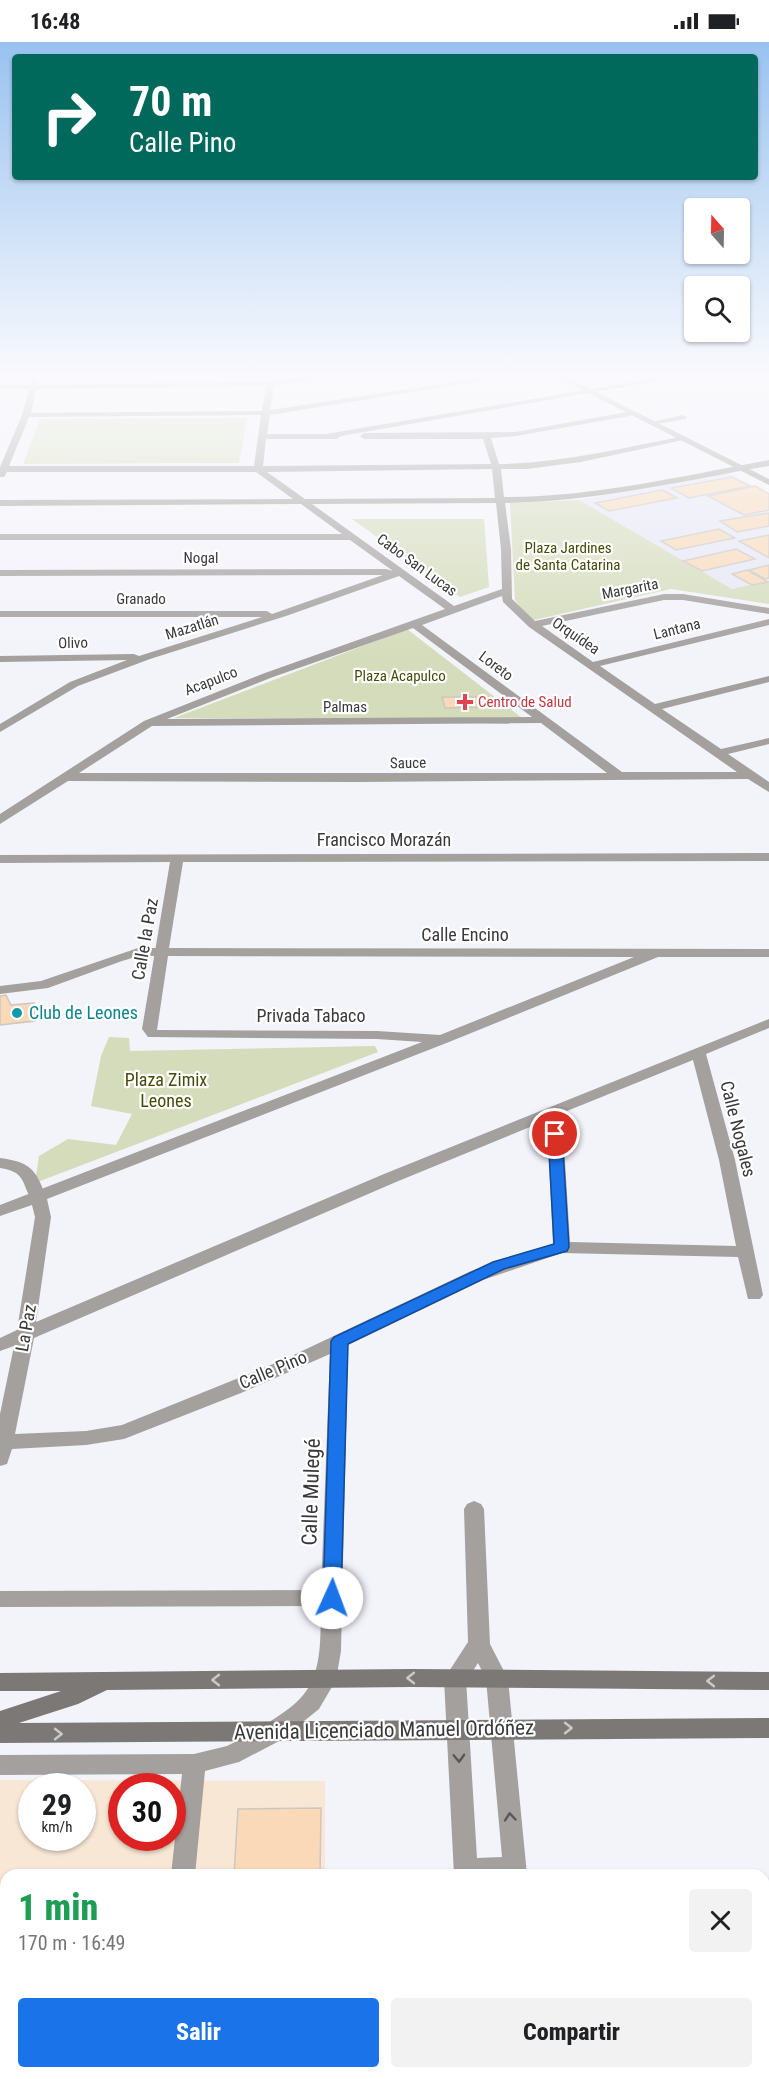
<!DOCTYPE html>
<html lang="es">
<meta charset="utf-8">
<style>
:root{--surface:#fff;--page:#f2f2f2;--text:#202124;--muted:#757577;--accent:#1a73e8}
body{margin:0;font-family:"Roboto Condensed",sans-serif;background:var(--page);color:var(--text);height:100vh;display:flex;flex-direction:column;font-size:22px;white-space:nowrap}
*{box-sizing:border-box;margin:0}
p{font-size:20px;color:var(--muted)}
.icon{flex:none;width:33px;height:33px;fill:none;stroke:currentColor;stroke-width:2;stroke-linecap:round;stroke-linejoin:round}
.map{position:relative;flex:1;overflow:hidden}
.details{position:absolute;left:0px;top:1827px;width:770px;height:210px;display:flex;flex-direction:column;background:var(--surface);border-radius:18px 18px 0 0;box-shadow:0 2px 4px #0004}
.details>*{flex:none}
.top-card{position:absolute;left:12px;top:12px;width:746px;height:126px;border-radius:6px;box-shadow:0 2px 4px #0004;background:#00695c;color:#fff;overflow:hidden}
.needle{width:39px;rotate:340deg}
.controls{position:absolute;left:684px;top:156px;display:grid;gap:12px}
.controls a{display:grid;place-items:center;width:66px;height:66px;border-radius:6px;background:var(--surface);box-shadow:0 2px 4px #0004;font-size:30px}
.speed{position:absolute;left:18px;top:1731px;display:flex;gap:12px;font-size:30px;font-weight:700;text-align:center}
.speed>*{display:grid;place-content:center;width:78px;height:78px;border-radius:50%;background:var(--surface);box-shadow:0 2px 4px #0004;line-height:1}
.speed small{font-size:15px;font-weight:400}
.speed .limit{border:9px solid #d22;background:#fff;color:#111}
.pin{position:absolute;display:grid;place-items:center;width:51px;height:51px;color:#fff;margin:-26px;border:3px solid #fff;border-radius:50%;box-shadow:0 2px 6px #0007}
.me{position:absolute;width:66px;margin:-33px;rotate:2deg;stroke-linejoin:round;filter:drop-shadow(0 0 4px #0008)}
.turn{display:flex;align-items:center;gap:21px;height:126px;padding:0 18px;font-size:27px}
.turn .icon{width:78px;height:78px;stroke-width:2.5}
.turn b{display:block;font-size:42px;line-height:51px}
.round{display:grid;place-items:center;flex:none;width:63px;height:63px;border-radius:6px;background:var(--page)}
.summary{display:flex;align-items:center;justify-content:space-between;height:102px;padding:0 18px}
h1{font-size:36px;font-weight:800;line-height:45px;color:#1e9e55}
.action{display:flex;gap:12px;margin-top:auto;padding:12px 18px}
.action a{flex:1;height:69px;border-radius:6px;background:var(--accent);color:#fff;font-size:24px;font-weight:800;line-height:69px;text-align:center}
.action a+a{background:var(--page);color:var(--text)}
.status{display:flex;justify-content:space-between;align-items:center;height:42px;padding:0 30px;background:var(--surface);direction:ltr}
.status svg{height:16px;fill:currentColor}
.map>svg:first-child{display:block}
.commercial{fill:#f8e7d5;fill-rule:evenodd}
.built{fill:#e6e7f5}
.green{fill:#d5dcbb}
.building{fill:#f9d9b8;stroke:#ccc7c1;stroke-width:1.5}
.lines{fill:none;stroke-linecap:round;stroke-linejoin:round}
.service{fill:#a3a09e;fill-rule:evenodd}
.minor{fill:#a3a09e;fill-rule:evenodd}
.tertiary{fill:#a3a09e;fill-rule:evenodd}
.secondary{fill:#7c7875;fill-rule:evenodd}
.oneway{stroke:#cbc9c8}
.oneway2{stroke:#585859}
.route{fill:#1a73e8;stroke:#114b97;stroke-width:1.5}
.health-dot{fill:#e0444e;stroke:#fff;stroke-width:2}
.culture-dot{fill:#0f9aa8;stroke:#fff;stroke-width:2}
.labels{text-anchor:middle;stroke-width:4.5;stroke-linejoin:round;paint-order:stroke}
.far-park-label{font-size:15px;fill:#454c09;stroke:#fff}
.far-street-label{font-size:15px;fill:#38393b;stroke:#fff}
.far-health-label{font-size:15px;fill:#be3a42;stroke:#fff;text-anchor:start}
.street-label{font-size:18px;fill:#38393b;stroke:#fff}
.culture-label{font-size:18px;fill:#0d838f;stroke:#fff;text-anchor:start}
.park-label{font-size:18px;fill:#454c09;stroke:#fff}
.near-street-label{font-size:21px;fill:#38393b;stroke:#fff}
</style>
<div class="status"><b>16:48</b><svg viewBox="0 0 49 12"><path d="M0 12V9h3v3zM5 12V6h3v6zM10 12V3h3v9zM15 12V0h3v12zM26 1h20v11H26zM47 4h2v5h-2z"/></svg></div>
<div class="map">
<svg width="769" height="2037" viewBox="0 0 769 2037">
<rect width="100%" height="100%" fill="#f3f3fa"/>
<path class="commercial" d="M0 1738 325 1739V1833H6V2031H324V2037H0ZM32 1744H82V1796H32ZM122 1744H172V1796H122Z"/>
<path class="built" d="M727 430 769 452V539L732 547 579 458Z"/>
<path class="green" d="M247 376 239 421 23 422 40 377Z
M579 458 732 547 769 539V562L671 547 534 578 525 572 515 558 510 461Z
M352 477H484L489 545 460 555Z
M407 587 522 676H174Z
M109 995 129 996 130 1009 375 1004 378 1010 35 1141 39 1114 68 1097 116 1103 132 1072 91 1064 101 1014Z"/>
<path class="building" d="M732 435 750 444 689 456 671 446Z
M755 444 769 452V468L744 473 708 454Z
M662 448 677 456 609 469 595 461Z
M769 471V484L737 490 720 479Z
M719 487 735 496 676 508 661 499Z
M769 493V516L739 499Z
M736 507 755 517 702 529 683 519Z
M769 523V536L765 537 749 528Z
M747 528 768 540 752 543 732 532Z
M442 655H485L489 665 445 666Z
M6 953 11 963 34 961 35 979 0 983V954Z
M321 1766 320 1833H234L238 1767Z
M223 2031H316V2037H222Z"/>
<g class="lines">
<path class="service" d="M33 332H41L37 345 33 347 29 345Z
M138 906H161L168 910 161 914H139L122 919 48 946 0 952V944L41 939Z
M0 1116C30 1120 36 1127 46 1155L44 1159H32C21 1140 26 1130 0 1126Z
M474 1459 481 1462 484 1467 490 1602 508 1637 505 1643 497 1646 489 1643 478 1621C470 1633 464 1649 447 1643L444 1637 468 1600 464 1467 467 1462Z
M275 1680 283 1683 286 1690 283 1697 239 1720 205 1729 195 1833H171L182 1732 0 1733V1713L194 1712 227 1704Z
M150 2031H176L173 2037H147Z"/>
<path class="minor" d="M321 332H341L274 344 270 368 507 332H526L270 373 267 392H326L680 332H698L341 394 337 397H266L263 424 491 422 483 397H364L360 394 364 391 516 390 632 369H635V373L516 394 491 396 499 422C562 421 623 406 684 394L688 397 581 420 527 427H501L504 455C593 455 681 434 769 418V424C682 439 594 460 505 461L511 507 512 557 535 579 664 552H683L769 566V572L683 558H664L542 584 593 620 769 577V583L600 624 655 662 769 634V640L662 667 721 707 769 696V702L728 712 769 740V750L748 737 358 740 68 739 0 782V772L144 679 265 631 445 567 399 534 286 574 150 617 78 644 0 690V682L70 640 127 618 0 620V614L134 612 139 614 262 575H0V569H267L272 572 383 533 0 534V528L386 527 393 529 350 498H0V492H342L301 462 0 464V458L293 457 256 430H7L4 435H0V425L22 373 29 347H0V343L270 340ZM266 344 262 369 31 371 36 347ZM261 373 254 424H9L29 375ZM492 427 495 456 305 457 267 430ZM496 461 501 507 502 547 454 564 312 462ZM502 554 503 560 529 585 737 730H622L422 583ZM413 586 532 675 167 677 273 635ZM541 681 607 731H79L152 684Z
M683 373 687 375 686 377 651 383 647 381Z
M769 811V819L183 820 169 906 769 907V915H658L449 1000 47 1157 51 1175 36 1280 384 1132 769 977V986L706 1012 735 1118 763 1253 760 1257H748L738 1215 562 1211 483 1238 348 1303 341 1609 336 1638 319 1667 283 1696 275 1699 267 1696 264 1689 267 1682C279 1673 295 1664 304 1652 323 1628 320 1593 321 1564L0 1565V1549L321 1548 330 1312 241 1351 124 1397 86 1403 12 1407 7 1422 0 1424V1372L14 1304 0 1309V1296L17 1288 35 1175 32 1163 0 1174V1163L422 1000 377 997 148 995 142 987 170 820 0 821V813ZM168 914 634 915 440 993 377 989 157 988ZM693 1018 719 1118 736 1204 570 1200 562 1071ZM547 1078 553 1202 471 1229 283 1318 122 1383 86 1389 15 1392 34 1296 396 1140Z"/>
<path class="tertiary" d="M551 332H561L769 437V443Z
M455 1628 463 1631 466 1637 477 1816 502 1815 486 1637 489 1631 497 1628 505 1631 508 1637 527 1833H454L444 1637 447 1631Z
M465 2031H491V2037H465Z
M516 2031H542L541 2037H515Z"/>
<path class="secondary" d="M411 1627 769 1630V1648L411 1645 107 1648 78 1662 19 1681 769 1676V1696L0 1701V1669L61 1649H0V1631Z"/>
</g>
<defs><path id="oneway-chevron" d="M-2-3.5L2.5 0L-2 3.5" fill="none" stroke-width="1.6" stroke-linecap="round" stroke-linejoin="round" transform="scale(1.5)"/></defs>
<g class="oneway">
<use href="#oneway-chevron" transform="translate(411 1636) rotate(180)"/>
<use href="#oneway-chevron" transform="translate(216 1638) rotate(180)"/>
<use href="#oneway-chevron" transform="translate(711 1639) rotate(-180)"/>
<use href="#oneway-chevron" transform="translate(568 1686)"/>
<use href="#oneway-chevron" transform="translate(58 1692)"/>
</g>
<g class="oneway2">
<use href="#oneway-chevron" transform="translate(459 1716) rotate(88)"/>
<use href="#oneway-chevron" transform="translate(510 1775) rotate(-95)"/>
</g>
<linearGradient id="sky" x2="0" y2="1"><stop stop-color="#99c2f0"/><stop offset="0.54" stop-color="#fafafd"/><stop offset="1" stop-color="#fafafd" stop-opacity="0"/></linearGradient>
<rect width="769" height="617" fill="url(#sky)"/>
<path class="route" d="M555 1087 562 1092 569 1205 567 1209 504 1227 348 1302 341 1556 339 1562 332 1564 325 1562 323 1556 331 1299 334 1295 493 1220 554 1202 548 1092Z"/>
<path class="health-dot" d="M462 651h6v6h6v6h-6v6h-6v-6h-6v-6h6z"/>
<circle class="culture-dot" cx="17" cy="971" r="6"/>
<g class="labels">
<g class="far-park-label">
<text x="568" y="511">Plaza Jardines<tspan x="568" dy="17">de Santa Catarina</tspan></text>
<text x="400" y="639">Plaza Acapulco</text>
</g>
<g class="far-street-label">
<text x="201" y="521">Nogal</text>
<text transform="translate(417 523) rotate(36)" y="5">Cabo San Lucas</text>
<text transform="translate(630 547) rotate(-11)" y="5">Margarita</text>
<text x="141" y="562">Granado</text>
<text transform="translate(192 585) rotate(-17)" y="5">Mazatlán</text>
<text transform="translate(677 587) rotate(-14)" y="5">Lantana</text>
<text transform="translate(576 594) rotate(34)" y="5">Orquídea</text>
<text transform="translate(73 601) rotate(-1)" y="5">Olivo</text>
<text transform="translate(496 624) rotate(37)" y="5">Loreto</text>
<text transform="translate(211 639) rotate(-21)" y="5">Acapulco</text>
<text x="345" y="670">Palmas</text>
<text transform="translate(408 721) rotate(-1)" y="5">Sauce</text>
</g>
<g class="far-health-label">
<text x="478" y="665">Centro de Salud</text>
</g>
<g class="street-label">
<text x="384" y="804">Francisco Morazán</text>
<text x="465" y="899">Calle Encino</text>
<text transform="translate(145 897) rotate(-80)" y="6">Calle la Paz</text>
<text x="311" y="980">Privada Tabaco</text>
<text transform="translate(738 1087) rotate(76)" y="6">Calle Nogales</text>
<text transform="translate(26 1286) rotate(-80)" y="6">La Paz</text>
<text transform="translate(273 1328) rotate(-23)" y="6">Calle Pino</text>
</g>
<g class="culture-label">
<text x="29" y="977">Club de Leones</text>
</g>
<g class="park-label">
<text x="166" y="1044">Plaza Zimix<tspan x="166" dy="21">Leones</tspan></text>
</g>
<g class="near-street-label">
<text transform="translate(311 1450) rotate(-88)" y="7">Calle Mulegé</text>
<text transform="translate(384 1688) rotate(-1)" y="7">Avenida Licenciado Manuel Ordóñez</text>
</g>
</g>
</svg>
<div class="controls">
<a><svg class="needle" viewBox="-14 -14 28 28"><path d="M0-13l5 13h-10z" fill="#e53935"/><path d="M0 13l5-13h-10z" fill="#757577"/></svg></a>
<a><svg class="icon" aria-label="search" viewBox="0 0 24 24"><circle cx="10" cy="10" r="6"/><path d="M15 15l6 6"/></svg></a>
</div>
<div class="speed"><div>29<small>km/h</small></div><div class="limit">30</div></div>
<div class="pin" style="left:555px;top:1092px;background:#d93025"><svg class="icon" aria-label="arrive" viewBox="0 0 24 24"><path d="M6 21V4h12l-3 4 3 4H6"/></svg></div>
<svg class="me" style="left:332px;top:1556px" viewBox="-20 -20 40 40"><circle r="19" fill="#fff"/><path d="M0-13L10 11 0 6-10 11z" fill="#1a73e8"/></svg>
<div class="top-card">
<div class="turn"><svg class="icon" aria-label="right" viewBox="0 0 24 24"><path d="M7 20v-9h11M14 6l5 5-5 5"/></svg><div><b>70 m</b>Calle Pino</div></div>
</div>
<section class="details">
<div class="summary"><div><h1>1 min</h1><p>170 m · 16:49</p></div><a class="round"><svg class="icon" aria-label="close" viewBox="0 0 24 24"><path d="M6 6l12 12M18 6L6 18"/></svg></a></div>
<div class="action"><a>Salir</a><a>Compartir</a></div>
</section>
</div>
